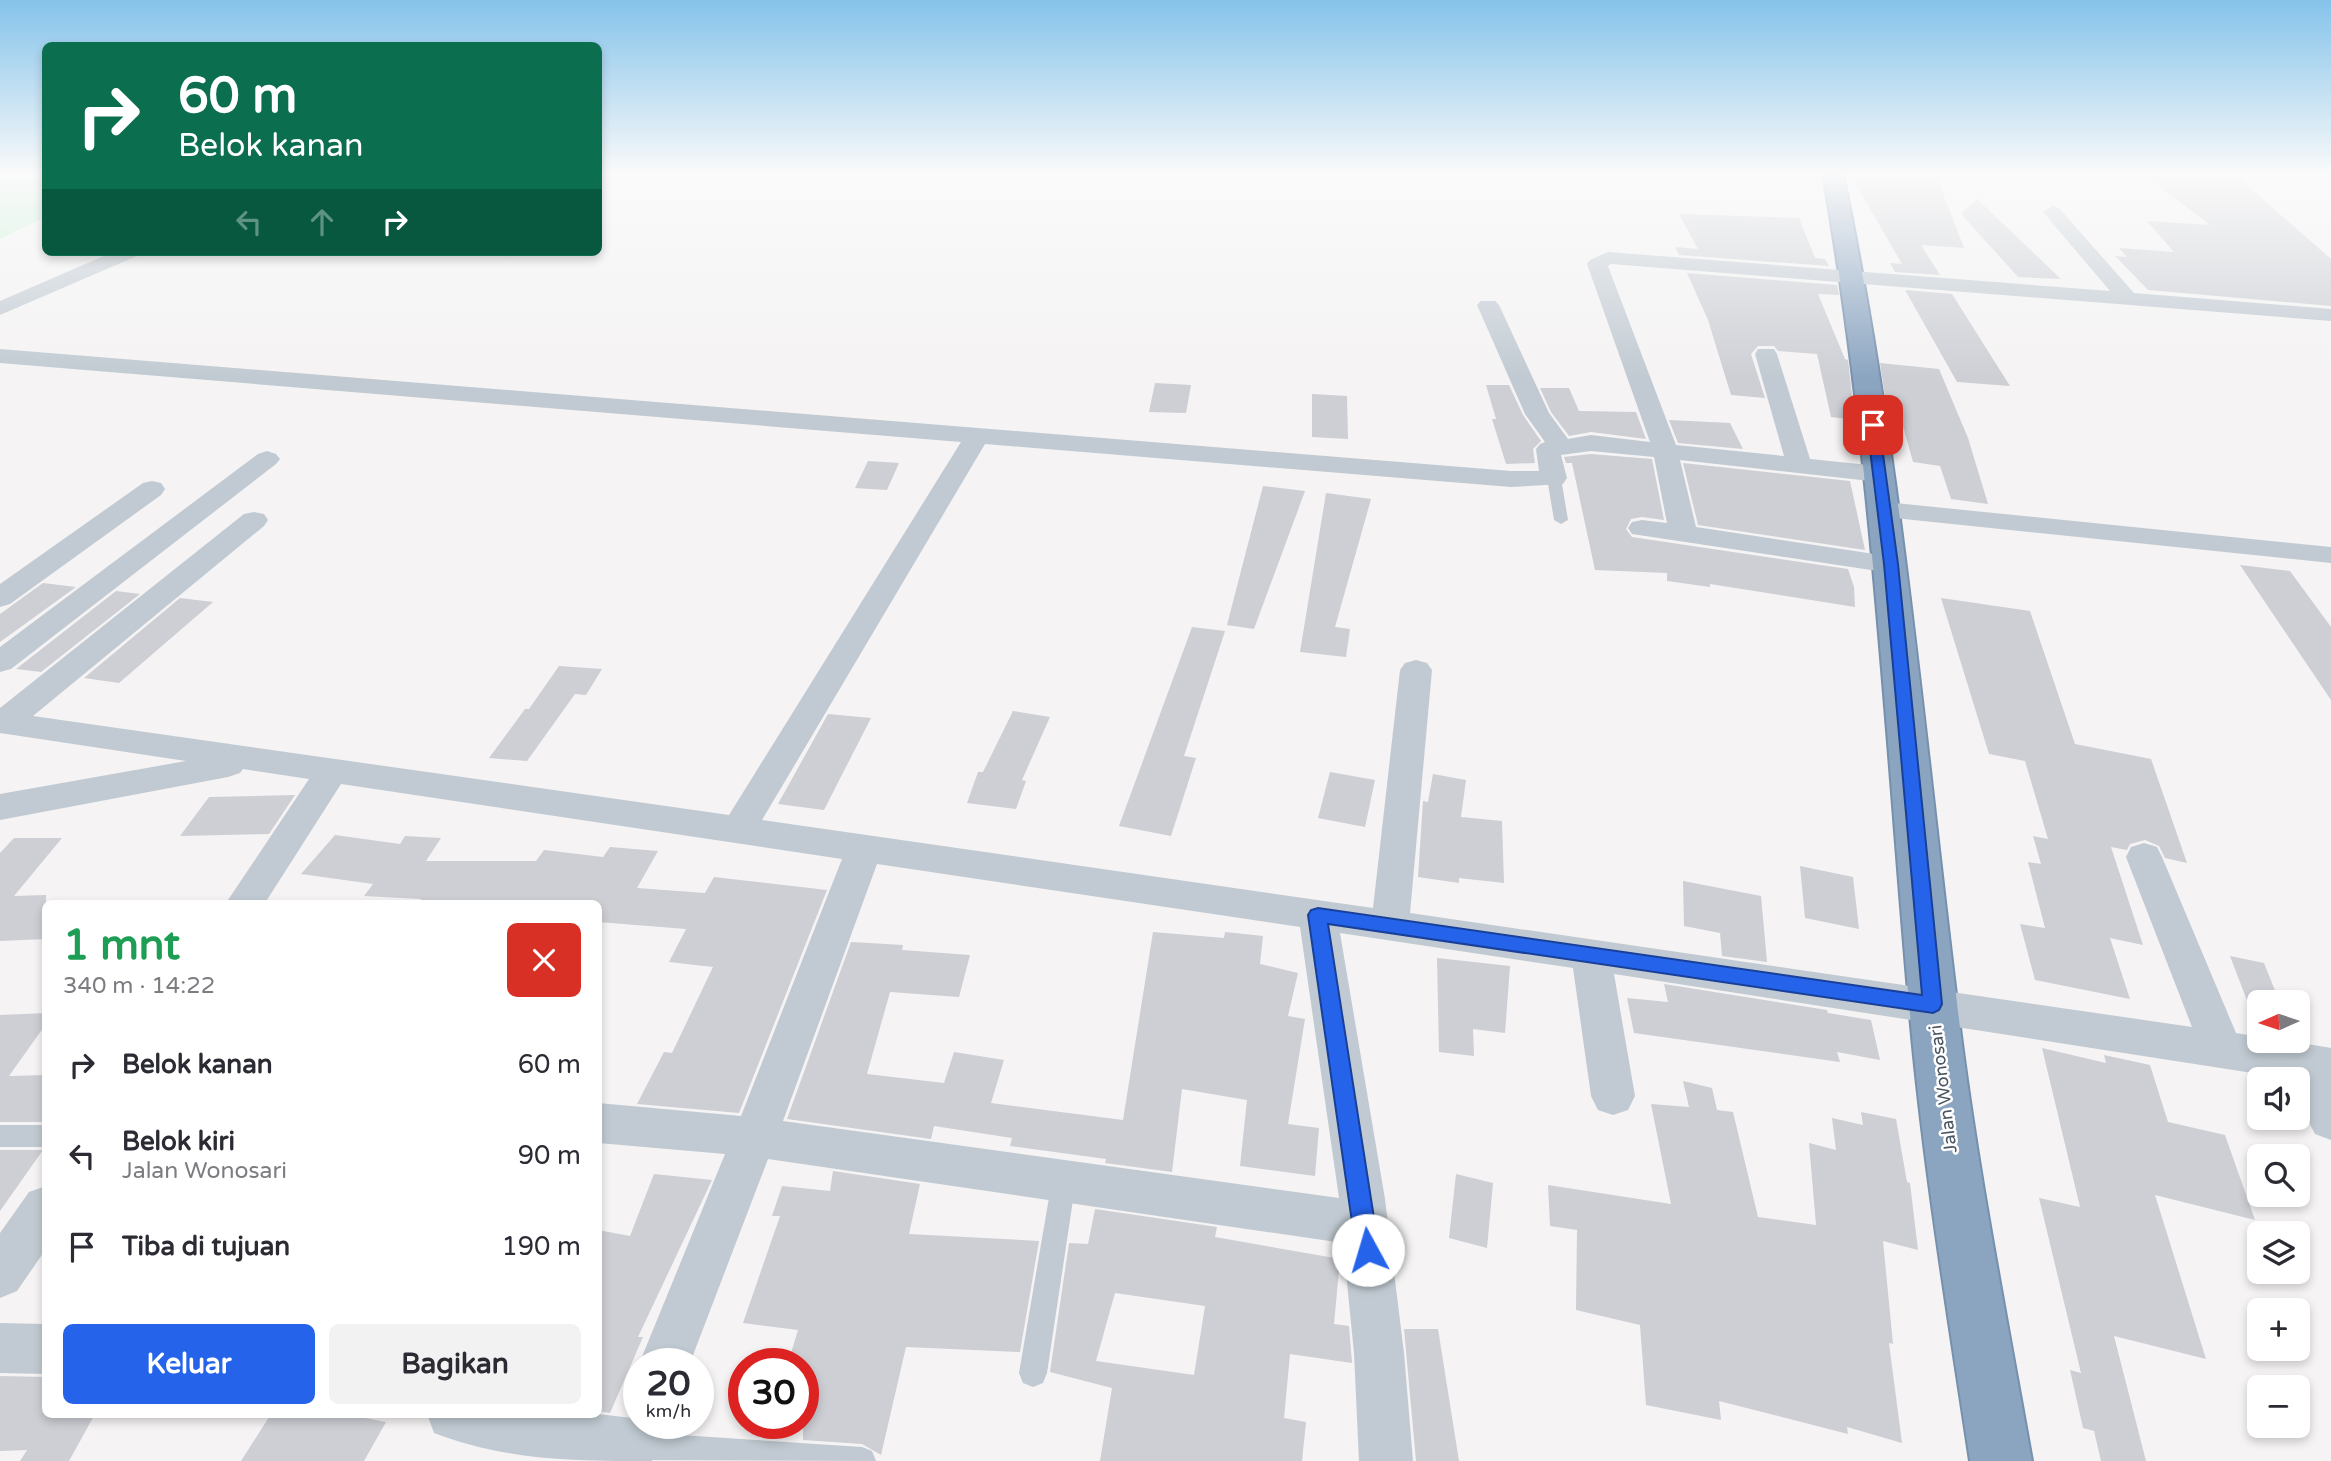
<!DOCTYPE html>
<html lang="id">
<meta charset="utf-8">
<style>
:root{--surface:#fff;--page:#f2f2f3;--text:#2b2b33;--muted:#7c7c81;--accent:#2563eb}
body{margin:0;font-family:"Varela Round",sans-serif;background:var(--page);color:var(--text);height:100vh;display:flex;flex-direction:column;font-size:26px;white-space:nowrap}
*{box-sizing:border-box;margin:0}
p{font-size:23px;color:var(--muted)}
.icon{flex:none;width:38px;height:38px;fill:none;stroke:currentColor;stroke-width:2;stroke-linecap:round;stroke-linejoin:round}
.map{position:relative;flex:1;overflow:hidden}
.side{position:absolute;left:42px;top:900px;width:560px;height:518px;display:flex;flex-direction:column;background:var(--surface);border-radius:10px;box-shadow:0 4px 10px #0003}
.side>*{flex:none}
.guide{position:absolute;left:42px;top:42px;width:560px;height:214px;border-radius:10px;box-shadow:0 4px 10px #0003;background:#0b6e4f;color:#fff;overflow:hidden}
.needle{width:46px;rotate:267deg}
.buttons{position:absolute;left:2247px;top:990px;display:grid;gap:14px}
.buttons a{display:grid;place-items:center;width:63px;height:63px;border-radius:10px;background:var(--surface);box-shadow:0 4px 10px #0003;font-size:35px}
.speed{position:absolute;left:623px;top:1348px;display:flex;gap:14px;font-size:35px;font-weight:700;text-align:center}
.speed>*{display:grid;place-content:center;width:91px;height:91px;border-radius:50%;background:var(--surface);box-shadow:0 4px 10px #0003;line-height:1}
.speed small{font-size:18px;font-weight:400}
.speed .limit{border:10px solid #d22;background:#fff;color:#111}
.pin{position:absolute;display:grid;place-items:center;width:60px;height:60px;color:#fff;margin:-30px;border-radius:14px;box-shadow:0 4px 10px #0006}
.me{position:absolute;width:77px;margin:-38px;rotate:354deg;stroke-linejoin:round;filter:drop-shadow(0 0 5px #0008)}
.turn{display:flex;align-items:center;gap:24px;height:147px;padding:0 21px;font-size:32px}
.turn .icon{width:91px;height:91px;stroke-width:2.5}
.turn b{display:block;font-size:49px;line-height:60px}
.lanes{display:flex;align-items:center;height:66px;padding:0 21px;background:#0003;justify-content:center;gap:35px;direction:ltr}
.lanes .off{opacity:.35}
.round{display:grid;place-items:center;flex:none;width:74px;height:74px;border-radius:10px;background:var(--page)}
.head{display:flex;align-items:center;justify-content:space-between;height:119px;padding:0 21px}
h1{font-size:42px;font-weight:700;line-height:52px;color:#1e9e55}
.primary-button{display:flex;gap:14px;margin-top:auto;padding:14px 21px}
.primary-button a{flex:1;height:80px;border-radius:10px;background:var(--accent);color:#fff;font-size:28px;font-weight:700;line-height:80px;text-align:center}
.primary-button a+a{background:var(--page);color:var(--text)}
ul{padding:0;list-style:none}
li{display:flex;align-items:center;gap:21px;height:91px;padding:0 21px}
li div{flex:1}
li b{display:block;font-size:26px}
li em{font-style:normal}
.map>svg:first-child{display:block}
.green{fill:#c3f1d5}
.building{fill:#cdcfd5;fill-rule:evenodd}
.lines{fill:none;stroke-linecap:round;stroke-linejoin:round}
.highway-casing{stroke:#7690ad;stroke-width:4}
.lane{fill:#c1cad2;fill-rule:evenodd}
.street{fill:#c1cad2;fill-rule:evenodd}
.highway{fill:#8ba5c1;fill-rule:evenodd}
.route{fill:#2563eb;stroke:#184099;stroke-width:2}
.labels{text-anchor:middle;stroke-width:5;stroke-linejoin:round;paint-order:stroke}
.street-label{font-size:18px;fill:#4a5661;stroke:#fff}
</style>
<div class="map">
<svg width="2331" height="1461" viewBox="0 0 2331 1461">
<rect width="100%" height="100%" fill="#f5f3f3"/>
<path class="green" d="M0 174H46L45 217 0 239Z"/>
<path class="building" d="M1850 174 1936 175 1964 248 1921 245 1940 275 1895 272 1890 263 1902 264Z
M2143 174H2234L2331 259V306L2148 290 2115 256 2127 257 2119 248 2174 252 2147 221 2210 225Z
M1977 199 2061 279 2018 277 1961 214Z
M1679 214 1799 218 1815 258 1825 259 1829 266 1679 255 1675 247 1698 249Z
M1687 273 1837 285 1839 295 1818 294 1845 359 1848 360 1855 420 1831 417 1817 354 1778 351 1774 346H1758L1751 354 1765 398 1731 395 1708 320Z
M1905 290 1952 294 2010 386 1957 382Z
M1880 363 1939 369 1968 438 1988 504 1951 499 1940 466 1913 462 1903 426 1889 424Z
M1155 383 1191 385 1186 413 1149 412Z
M1486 385H1509L1523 415 1541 441 1533 449 1535 463 1506 464 1492 419H1496Z
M1540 388H1569L1579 411 1636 412 1646 439 1591 432 1569 436 1551 412Z
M1312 394 1347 396 1348 439 1312 437Z
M1669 420 1730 423 1743 449 1678 443Z
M1591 454 1652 459 1664 520 1642 517 1631 519 1626 529 1632 537 1848 569 1854 587 1855 607 1710 584V587L1667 581V573L1595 570 1572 463H1566L1564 457Z
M868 461 899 463 887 490 855 488Z
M1683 463 1850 481 1865 550 1698 525Z
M1263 486 1305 491 1254 629 1227 625Z
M1326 493 1371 499 1335 627 1350 629 1346 657 1300 652Z
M2240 565 2290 571 2331 627V700Z
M43 583 76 587 0 642V614Z
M116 591 140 594 41 672 16 669Z
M180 598 213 602 119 683 84 678Z
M1941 598 2030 611 2075 744 2151 759 2187 863 2165 858 2159 846 2145 840 2130 844 2127 850 2111 847 2143 945 2110 938 2130 999 2035 980 2020 924 2045 928 2028 862 2041 864 2033 836 2048 839 2025 761 1989 754Z
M1192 627 1225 631 1184 756 1196 758 1171 836 1119 826Z
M559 666 602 669 586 695 575 694 527 761 489 758 525 709H529Z
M1013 711 1050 717 1022 780 1026 781 1016 809 967 803 978 772H983Z
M828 714 871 718 824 810 778 804Z
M1330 772 1375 780 1365 827 1318 818Z
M1433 774 1466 780 1461 817 1502 821 1504 883 1459 878V883L1418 877 1423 801 1428 802Z
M295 795 269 834 180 836 209 797Z
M335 835 400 844 405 836 441 838 426 861H536L544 850 603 857 610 847 658 851 637 888 705 893 714 877 827 890 739 1113 637 1104 664 1052 672 1053 713 967 669 962 686 929 598 922V903H419L421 899 364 896 373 884 301 874Z
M14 838H62L14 896 46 895V939L0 941V853Z
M1800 866 1853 877 1859 929 1805 918Z
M1683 881 1761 896 1767 962 1722 956 1720 933 1684 926Z
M1153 932 1224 938 1225 932 1263 936 1260 964 1298 973 1288 1016 1305 1019 1288 1124 1319 1128 1315 1176 1240 1166 1247 1100 1182 1089 1172 1172 1105 1163 1106 1159 1010 1146 1012 1138 934 1126 931 1139 787 1119 851 942 903 945 902 950 970 955 959 997 890 992 867 1074 944 1083 954 1052 1004 1060 991 1103 1123 1120Z
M2230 956 2264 963 2280 1003H2248Z
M1437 958 1510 966 1505 1033 1473 1029 1474 1056 1439 1052Z
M1664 984 1827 1010 1828 1013 1871 1020 1880 1060 1837 1052 1840 1062 1634 1033 1627 998 1668 1002Z
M46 1013V1024L9 1076 46 1075V1122H0V1015Z
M2042 1048 2106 1063 2104 1055 2150 1065 2168 1122 2225 1135 2255 1220 2155 1195 2206 1359 2114 1336 2146 1461H2101L2094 1431 2083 1428 2070 1370 2081 1373 2039 1198 2080 1207Z
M1683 1081 1712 1088 1717 1110 1733 1112 1758 1217 1816 1225 1809 1143 1836 1150 1832 1118 1863 1125 1861 1112 1896 1119 1907 1182 1910 1183 1918 1250 1883 1241 1893 1344 1889 1343 1902 1443 1847 1427 1848 1434 1719 1401 1721 1420 1646 1405 1640 1325 1576 1310 1577 1230 1550 1226 1548 1185 1671 1204 1651 1104 1689 1107Z
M0 1150H43L0 1211Z
M833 1171 920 1184 909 1234 1039 1241 1020 1352 906 1347 881 1455 862 1444 803 1440V1363H788L798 1330 743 1323 780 1216H772L782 1186 830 1191Z
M654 1174 712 1180 638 1337H643L610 1413 598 1411V1230L630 1236Z
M1456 1174 1493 1183 1487 1248 1449 1238Z
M1095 1209 1217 1227 1215 1237 1340 1259 1334 1324 1349 1326 1352 1363 1290 1354 1284 1418 1306 1422 1302 1461H1100L1112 1388 1050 1372 1069 1243 1088 1244ZM1115 1293 1205 1306 1194 1375 1096 1361Z
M1404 1329H1438L1459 1461H1416Z
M0 1376 46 1377V1414H95L69 1461H20L27 1450 0 1451Z
M271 1414H345L386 1422 364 1461H241Z"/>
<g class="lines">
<defs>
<path id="highway" d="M1823 174H1843C1900 448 1923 726 1957 1003 1975 1157 2005 1309 2032 1461H1970C1947 1308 1922 1156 1909 1003 1885 726 1871 448 1823 174Z"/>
</defs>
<use href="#highway" class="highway-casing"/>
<path class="lane" d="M1554 474 1561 478 1568 520 1561 524 1554 520 1547 478Z
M0 1125H46V1147H0Z
M1064 1169 1073 1172 1076 1180 1047 1373 1043 1383 1033 1387 1023 1383 1019 1373 1052 1180 1055 1172Z
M635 1432 862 1447 872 1451 876 1461 635 1460 625 1456 621 1446 625 1436Z"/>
<path class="street" d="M2052 206 2059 208 2134 293 2331 309V321L1611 264 1608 266 1676 445 1784 456 1755 354 1758 349H1774L1777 354 1810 459 1879 466 1888 468 1892 474 1888 480 1879 482 1680 460 1696 527 1901 558 1905 564 1901 570 1891 573 1632 534 1628 528 1632 522 1642 520 1667 523 1654 457 1591 451 1561 455 1567 478 1563 484 1511 487 985 444 762 820 1373 908 1400 670 1405 663 1416 660 1427 663 1432 670 1410 913 2192 1027 2126 857 2131 847 2144 843 2157 847 2162 857 2236 1033 2259 1037V1041H2289L2331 1048V1140L2315 1134 2298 1102V1080L1614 974 1635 1096 1628 1110 1613 1115 1598 1110 1591 1096 1573 968 1340 933 1385 1199 1404 1353 1413 1461H1359L1354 1353 1343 1243 768 1159 690 1363 639 1364 725 1154 598 1143V1103L741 1116 842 859 341 784 265 903H226L309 779 243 769 240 773 228 777 0 820V794L186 761 0 733V708L244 514 254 512 264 514 268 520 264 526 33 716 729 815 961 442 0 363V349L1511 471H1539L1536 449 1540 444 1545 442 1525 414 1477 305 1481 301H1495L1499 305 1549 413 1568 439 1591 435 1650 442 1587 264 1590 260 1608 252 2110 291 2043 212ZM877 864 1300 927 1339 1198 783 1121Z
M113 252H140L137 256 0 315V301Z
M267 451 276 454 280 459 276 464 11 669 0 672V647L258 454Z
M152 481 161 483 165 489 161 495 10 604 0 607V584L143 483Z
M1885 502 2331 547V563L1875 516 1872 510 1875 504Z
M46 1186V1249L17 1291 0 1298V1233L29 1192Z
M0 1323 46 1324V1374L0 1373Z
M427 1414H598L632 1418 651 1426 659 1445 652 1461C575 1461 508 1461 434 1433Z"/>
<use href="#highway" class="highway"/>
</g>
<linearGradient id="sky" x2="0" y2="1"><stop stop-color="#85c3ea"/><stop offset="0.46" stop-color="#fafafa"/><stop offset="1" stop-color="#fafafa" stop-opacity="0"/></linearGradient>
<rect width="2331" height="378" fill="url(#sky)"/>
<path class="route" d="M1873 422 1879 425 1898 564 1942 1004 1939 1010 1933 1013 1328 924 1379 1250 1376 1258 1368 1261 1360 1258 1356 1250 1308 915 1311 910 1318 908 1922 995 1884 564 1867 425Z"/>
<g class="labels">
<g class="street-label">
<text transform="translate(1943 1089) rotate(-97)" y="6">Jalan Wonosari</text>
</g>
</g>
</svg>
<div class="buttons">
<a><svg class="needle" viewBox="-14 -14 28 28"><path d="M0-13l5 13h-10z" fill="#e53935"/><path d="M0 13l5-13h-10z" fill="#7c7c81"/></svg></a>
<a><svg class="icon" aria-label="sound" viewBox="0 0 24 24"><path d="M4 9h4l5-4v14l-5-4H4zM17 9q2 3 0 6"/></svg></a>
<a><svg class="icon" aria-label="search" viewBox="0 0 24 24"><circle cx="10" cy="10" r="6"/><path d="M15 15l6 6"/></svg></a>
<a><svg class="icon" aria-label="layers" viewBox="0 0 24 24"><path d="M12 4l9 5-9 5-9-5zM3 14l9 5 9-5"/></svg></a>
<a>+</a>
<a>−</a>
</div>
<div class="speed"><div>20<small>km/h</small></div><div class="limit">30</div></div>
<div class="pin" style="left:1873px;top:425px;background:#d93025"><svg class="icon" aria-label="arrive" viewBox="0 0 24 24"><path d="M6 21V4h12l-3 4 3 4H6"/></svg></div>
<svg class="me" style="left:1368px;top:1250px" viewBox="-20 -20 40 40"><circle r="19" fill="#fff"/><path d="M0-13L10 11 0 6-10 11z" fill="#2563eb"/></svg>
<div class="guide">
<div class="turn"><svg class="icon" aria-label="right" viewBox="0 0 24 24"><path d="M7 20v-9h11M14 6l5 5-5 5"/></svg><div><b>60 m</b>Belok kanan</div></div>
<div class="lanes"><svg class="icon off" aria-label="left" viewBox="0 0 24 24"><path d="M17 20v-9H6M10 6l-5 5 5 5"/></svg><svg class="icon off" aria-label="ahead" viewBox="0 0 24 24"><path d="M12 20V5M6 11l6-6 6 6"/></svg><svg class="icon" aria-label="right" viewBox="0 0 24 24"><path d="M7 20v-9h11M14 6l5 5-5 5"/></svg></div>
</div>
<section class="side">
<div class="head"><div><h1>1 mnt</h1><p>340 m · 14:22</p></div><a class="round" style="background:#d93025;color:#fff"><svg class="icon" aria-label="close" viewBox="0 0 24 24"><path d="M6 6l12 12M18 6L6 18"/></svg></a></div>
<ul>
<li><svg class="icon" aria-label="right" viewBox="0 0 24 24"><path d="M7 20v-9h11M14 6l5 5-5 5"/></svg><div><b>Belok kanan</b></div><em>60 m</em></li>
<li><svg class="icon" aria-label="left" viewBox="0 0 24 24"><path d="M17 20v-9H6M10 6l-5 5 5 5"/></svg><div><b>Belok kiri</b><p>Jalan Wonosari</p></div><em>90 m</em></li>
<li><svg class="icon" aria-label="arrive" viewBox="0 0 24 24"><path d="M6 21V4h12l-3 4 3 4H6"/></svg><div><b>Tiba di tujuan</b></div><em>190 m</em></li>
</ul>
<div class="primary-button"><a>Keluar</a><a>Bagikan</a></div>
</section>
</div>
